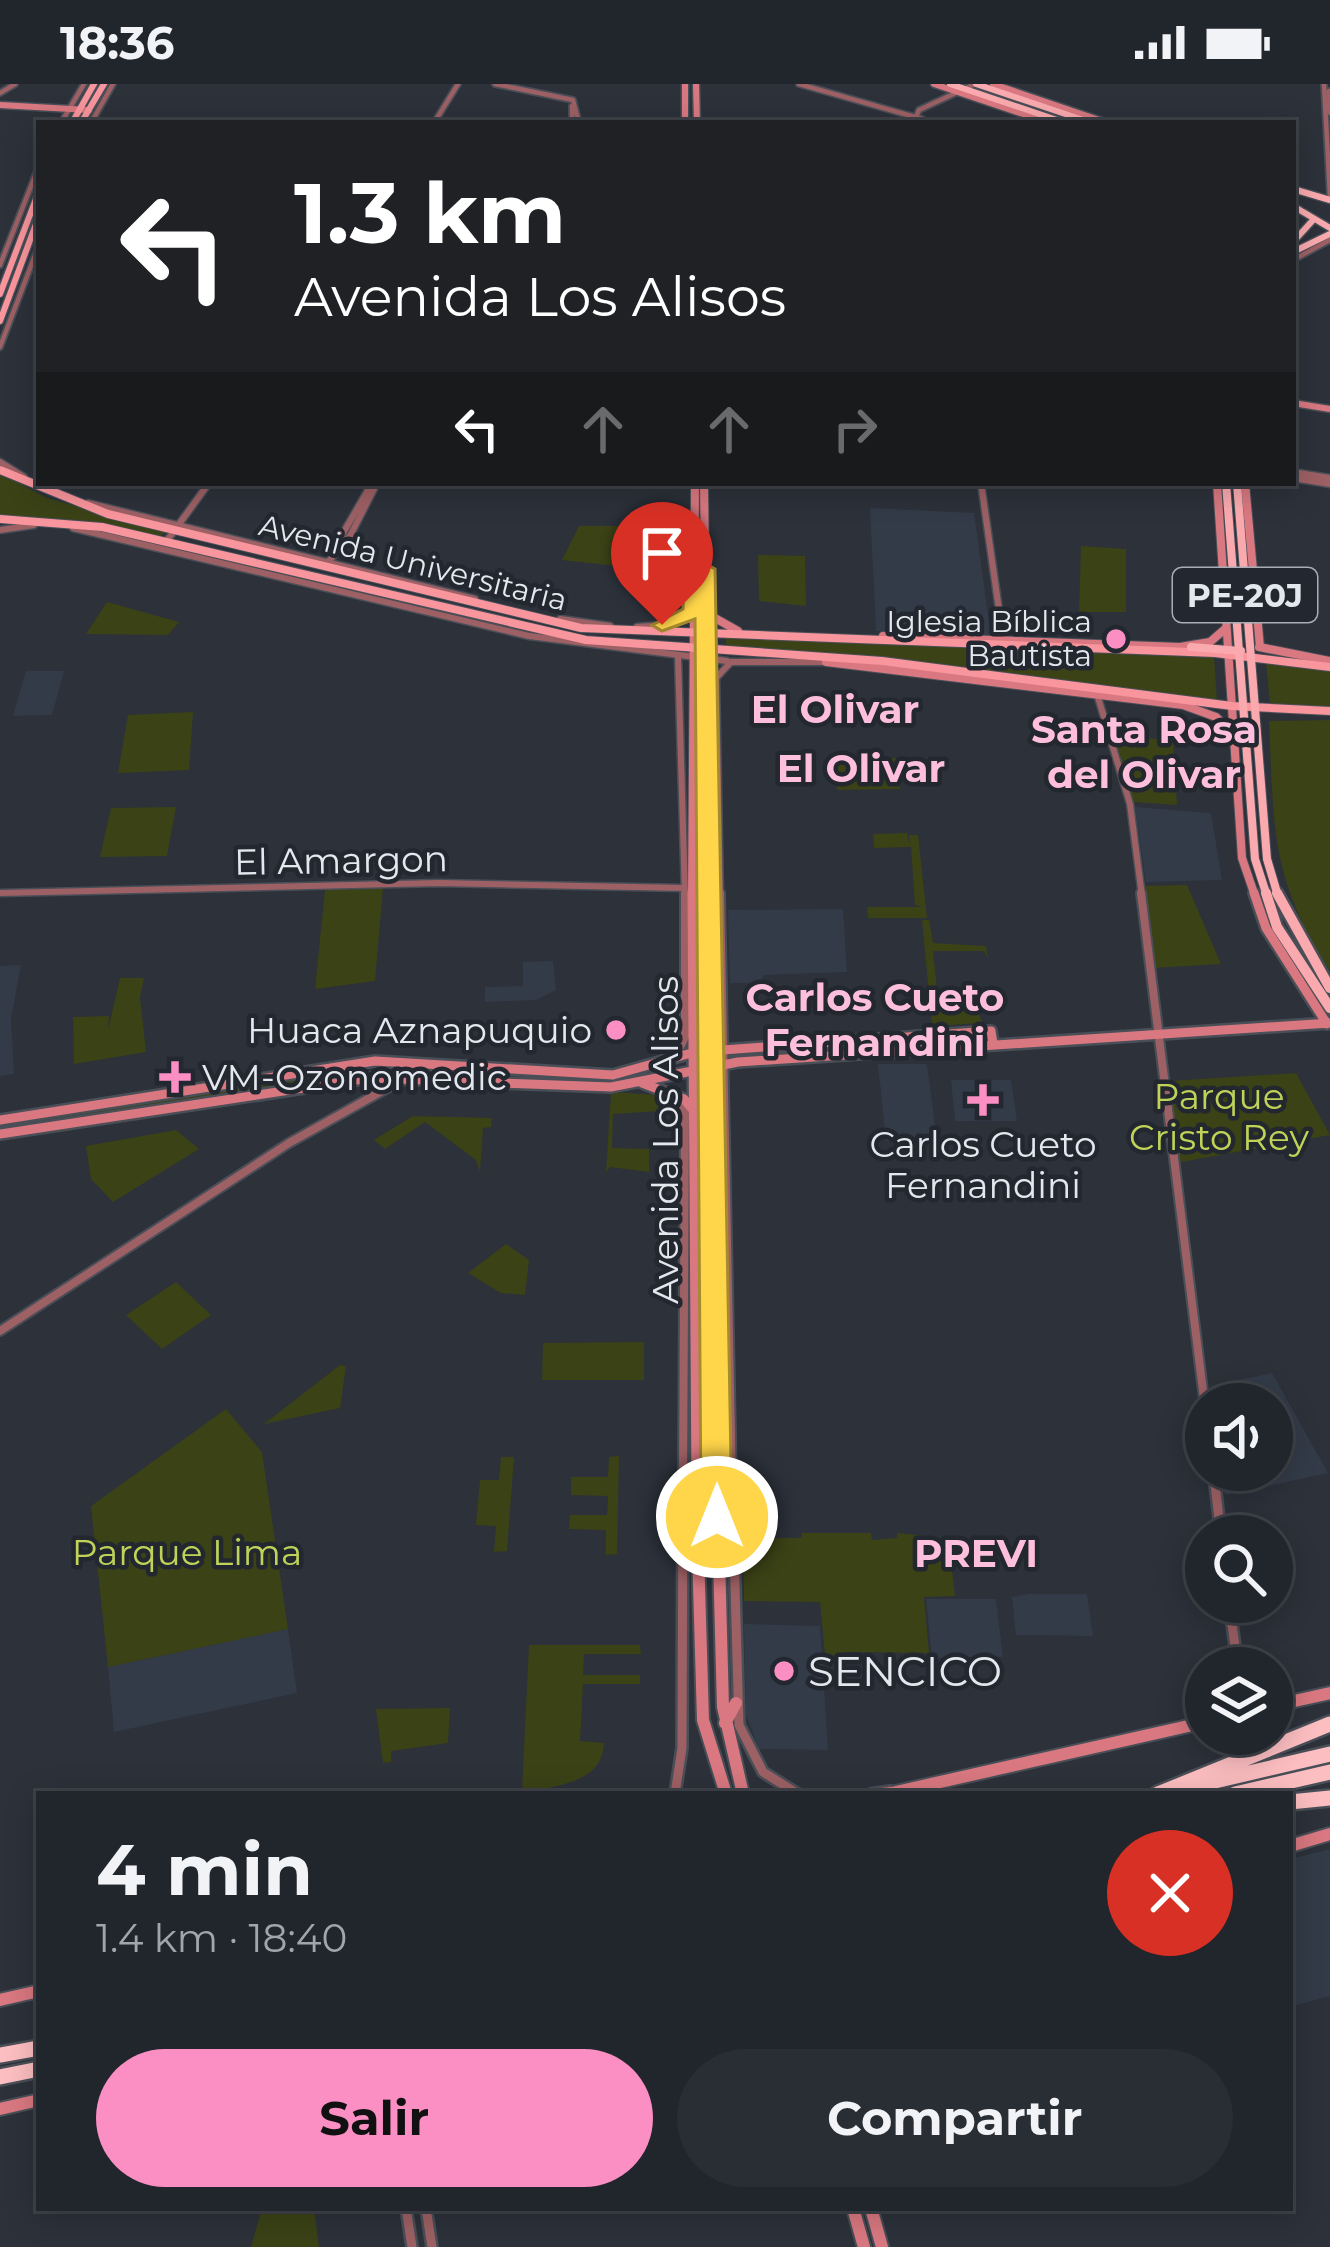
<!DOCTYPE html>
<html lang="es">
<meta charset="utf-8">
<style>
:root{--surface:#21252c;--page:#292d34;--text:#f1f3f6;--muted:#a2a5a9;--line:#3e4248;--accent:#fb8fc4}
body{margin:0;font-family:Montserrat,sans-serif;background:var(--page);color:var(--text);height:100vh;display:flex;flex-direction:column;font-size:45px;white-space:nowrap}
*{box-sizing:border-box;margin:0}
p{font-size:39px;color:var(--muted)}
.icon{flex:none;width:66px;height:66px;fill:none;stroke:currentColor;stroke-width:2;stroke-linecap:round;stroke-linejoin:round}
.map{position:relative;flex:1;overflow:hidden}
.drawer{position:absolute;left:36px;top:1707px;width:1257px;height:420px;display:flex;flex-direction:column;background:var(--surface);border-radius:0px;box-shadow:0 6px 30px #0003,0 0 0 3px var(--line)}
.drawer>*{flex:none}
.banner{position:absolute;left:36px;top:36px;width:1260px;height:366px;border-radius:0px;box-shadow:0 6px 30px #0003,0 0 0 3px var(--line);background:#202124;color:#fff;overflow:hidden}
.controls{position:absolute;left:1185px;top:1299px;display:grid;gap:24px}
.controls a{display:grid;place-items:center;width:108px;height:108px;border-radius:50%;background:var(--surface);box-shadow:0 6px 30px #0003,0 0 0 3px var(--line);font-size:60px}
.pin{position:absolute;display:grid;place-items:center;width:102px;height:102px;color:#fff;margin:-123px -51px;border-radius:50% 50% 50% 0;rotate:-45deg;box-shadow:0 0 12px #0007}
.pin .icon{rotate:45deg}
.me{position:absolute;width:132px;margin:-66px;rotate:0deg;stroke-linejoin:round;filter:drop-shadow(0 0 9px #0008)}
.turn{display:flex;align-items:center;gap:42px;height:252px;padding:0 60px;font-size:54px}
.turn .icon{width:156px;height:156px;stroke-width:2.5}
.turn b{display:block;font-size:84px;line-height:102px}
.lanes{display:flex;align-items:center;height:114px;padding:0 60px;background:#0003;justify-content:center;gap:60px;direction:ltr}
.lanes .off{opacity:.35}
.round{display:grid;place-items:center;flex:none;width:126px;height:126px;border-radius:63px;background:var(--page)}
.head{display:flex;align-items:center;justify-content:space-between;height:204px;padding:0 60px}
h1{font-size:72px;font-weight:700;line-height:90px}
.cta{display:flex;gap:24px;margin-top:auto;padding:24px 60px}
.cta a{flex:1;height:138px;border-radius:72px;background:var(--accent);color:#111;font-size:48px;font-weight:700;line-height:138px;text-align:center}
.cta a+a{background:var(--page);color:var(--text)}
.status{display:flex;justify-content:space-between;align-items:center;height:84px;padding:0 60px;background:var(--surface);direction:ltr}
.status svg{height:33px;fill:currentColor}
.map>svg:first-child{display:block}
.built{fill:#333b48}
.green{fill:#3b4216}
.lines{fill:none;stroke-linecap:round;stroke-linejoin:round}
.tertiary-far3-casing{stroke:#494e57;stroke-width:8}
.tertiary-far2-casing{stroke:#494e57;stroke-width:9}
.tertiary-far1-casing{stroke:#494e57;stroke-width:12}
.tertiary-casing{stroke:#494e57;stroke-width:14}
.secondary-far3-casing{stroke:#494e57;stroke-width:9}
.secondary-far2-casing{stroke:#494e57;stroke-width:10}
.secondary-far1-casing{stroke:#494e57;stroke-width:14}
.secondary-casing{stroke:#494e57;stroke-width:16}
.primary-far1-casing{stroke:#494e57;stroke-width:9}
.primary-casing{stroke:#494e57;stroke-width:10}
.trunk-far2-casing{stroke:#494e57;stroke-width:9}
.trunk-far1-casing{stroke:#494e57;stroke-width:10}
.trunk-casing{stroke:#494e57;stroke-width:15}
.motorway-casing{stroke:#494e57;stroke-width:20}
.tertiary-far3{stroke:#9d6064;stroke-width:4.5}
.tertiary-far2{stroke:#9d6064;stroke-width:6}
.tertiary-far1{stroke:#9d6064;stroke-width:8}
.tertiary{stroke:#9d6064;stroke-width:9}
.secondary-far3{stroke:#d97880;stroke-width:6}
.secondary-far2{stroke:#d97880;stroke-width:8}
.secondary-far1{stroke:#d97880;stroke-width:9}
.secondary{stroke:#d97880;stroke-width:12}
.primary-far1{stroke:#f9959c;stroke-width:6}
.primary{stroke:#f9959c;stroke-width:8}
.trunk-far2{stroke:#faaaae;stroke-width:6}
.trunk-far1{stroke:#faaaae;stroke-width:8}
.trunk{stroke:#faaaae;stroke-width:10}
.motorway{stroke:#fcbec1;stroke-width:15}
.route{fill:#ffd54a;stroke:#a68a30;stroke-width:3}
.poi-dot{fill:#fb8fc4;stroke:#222730;stroke-width:4.5}
.labels{text-anchor:middle;stroke-width:9;stroke-linejoin:round;paint-order:stroke}
.far-street-label{font-size:30px;fill:#e4e7ed;stroke:#222730}
.far-poi-label{font-size:30px;fill:#e4e7ed;stroke:#222730;text-anchor:end}
.shield{fill:#222730;stroke:#aaadb4;stroke-width:3}
.shield-label{font-size:33px;font-weight:bold;fill:#e4e7ed}
.street-label{font-size:36px;fill:#e4e7ed;stroke:#222730}
.poi-label{font-size:36px;fill:#e4e7ed;stroke:#222730;text-anchor:end}
.park-label{font-size:36px;fill:#c0d358;stroke:#222730}
.neighbourhood-label{font-size:39px;font-weight:bold;fill:#febfdc;stroke:#222730}
.near-poi-label{font-size:42px;fill:#e4e7ed;stroke:#222730;text-anchor:start}
</style>
<div class="status"><b>18:36</b><svg viewBox="0 0 49 12"><path d="M0 12V9h3v3zM5 12V6h3v6zM10 12V3h3v9zM15 12V0h3v12zM26 1h20v11H26zM47 4h2v5h-2z"/></svg></div>
<div class="map">
<svg width="1330" height="2163" viewBox="0 0 1330 2163">
<rect width="100%" height="100%" fill="#2c313a"/>
<path class="built" d="M870 424 974 429 991 552 876 547Z
M26 587H64L52 631 13 632Z
M1135 723 1211 729 1222 796 1146 798Z
M843 825 847 888 764 891 761 899H730L728 826Z
M553 877 556 906 536 916 485 918V903L523 902V878Z
M21 881 11 935 14 990 0 992V882Z
M878 980H927L937 1057H886Z
M951 996H1011L1017 1037H955Z
M1272 1289 1328 1389 1225 1411 1222 1386H1272V1320H1214L1211 1302Z
M1029 1510H1087L1093 1552 1016 1551 1012 1513Z
M926 1515H996L1003 1573 932 1574Z
M744 1540 820 1542 828 1666 759 1665 746 1631Z
M288 1545 297 1609 114 1648 108 1583Z
M1330 1765V1912L1290 1923V1775Z"/>
<path class="green" d="M0 389 47 414 168 448 160 452 68 436 0 432Z
M579 442H644V485L562 476Z
M1081 462 1126 465V528H1079Z
M758 471 805 472 806 522 759 517Z
M107 518 179 538 168 551 86 550Z
M726 554 1214 572 1217 617 931 579 726 564Z
M1266 578 1330 587V624L1270 621Z
M696 582H706L709 949H700Z
M193 628 189 686 118 689 128 631Z
M1330 636V887C1270 794 1274 744 1269 637Z
M1113 650 1173 657 1177 721 1133 718Z
M835 673 897 674 900 705 837 706Z
M176 723 167 772 100 773 111 724Z
M907 749 909 760V751H918L927 834H868L867 823H922L915 821 911 763 874 764 873 750Z
M1187 801 1221 880 1153 884 1144 802Z
M383 804 375 897 315 905 325 806Z
M922 836H929L933 859 986 862 988 875 984 867H933L938 915H971L983 939 932 942Z
M120 894H144L140 913 146 968 74 980 73 933 109 932 108 946Z
M318 989 319 995 0 1046V1040Z
M1296 989 1330 1051 1182 1078 1177 1075 1169 997Z
M699 997H708L712 1438 701 1437Z
M611 1008 657 1011 676 1026 613 1030 612 1064 649 1065V1088L610 1083 606 1088Z
M413 1032 492 1034 491 1043 483 1044 480 1088 476 1076 425 1038 385 1065 374 1056Z
M176 1046 199 1065 113 1118 91 1095 86 1062Z
M506 1160 529 1176 525 1211 501 1209 468 1189Z
M176 1198 211 1231 162 1265 126 1231Z
M644 1258V1296H542L543 1259Z
M340 1281 346 1282 340 1324 264 1340Z
M226 1325 262 1368 288 1545 108 1583 91 1422Z
M619 1372 617 1470 606 1471V1446L569 1445 570 1431H607L608 1412 571 1411V1393H608L609 1373Z
M501 1373H514L507 1467 494 1468 496 1442 476 1441 480 1396H499Z
M802 1449H871L872 1456 897 1454V1449L927 1452 931 1469H950L955 1512 924 1513 929 1569 845 1568 844 1581 826 1582 820 1518 744 1517 743 1454H801Z
M529 1561H640L641 1570H584L583 1591H640V1600H583L580 1657 604 1659C602 1699 560 1700 528 1709L522 1706Z
M450 1624 448 1659 391 1667V1678L383 1679 376 1625Z
M262 2124H314L319 2163H251Z"/>
<g class="lines">
<defs>
<path id="tertiary-far3" d="M495 0 573 16 579 39
M799 0 922 35
M1324 0 1330 112
M1329 7 1330 29
M0 9 15 0
M572 22V39
M916 33 919 26 975 0
M61 39 84 0
M91 39 113 0
M434 39 458 0
M1293 176 1330 156
M0 181 39 82
M0 263 39 161"/>
<path id="tertiary-far2" d="M0 378 24 393
M1293 388 1330 394
M1293 394 1330 400
M981 399 1004 561
M88 419 475 515
M73 444 529 552 727 577
M0 446 34 441
M166 458 209 399
M334 465 368 406
M329 477 350 452 377 399
M560 535 610 542
M637 543 662 541 693 528
M678 574 685 812
M1097 610 1130 720 1142 812
M0 809 439 799 684 804
M720 812 716 594 731 578H826"/>
<path id="tertiary-far1" d="M720 809 732 1403
M1141 809 1206 1331
M676 971 685 953V809
M675 1011 685 1026 683 1403
M0 1247 289 1059 400 997
M1213 1386 1215 1403"/>
<path id="tertiary" d="M732 1400 739 1641 763 1688 798 1710
M1215 1400 1221 1452
M1229 1518 1238 1584
M675 1710 682 1664 683 1400
M871 1710 890 1707
M406 2124 412 2163
M426 2124 432 2163"/>
<path id="secondary-far3" d="M685 0V39
M696 0 697 39
M934 0 1050 39
M993 0 1108 39
M0 21 89 26
M1293 319 1330 325"/>
<path id="secondary-far2" d="M704 399 709 812
M1217 399 1242 774 1255 812
M1245 399 1260 563
M706 529 738 547
M883 552 1180 563 1210 558 1225 545
M1259 563 1330 577
M826 578 1183 621 1216 633 1234 650
M692 812 695 399"/>
<path id="secondary-far1" d="M692 809 696 1403
M709 809 717 1403
M1254 809 1266 844 1327 940
M642 999 684 1015 694 1027
M0 1036 375 977 613 991 695 968 991 947 993 960
M0 1050 370 994 611 1003 738 978 1330 939"/>
<path id="secondary" d="M696 1400 703 1636 726 1710
M717 1400 723 1623 743 1710
M1272 1622 1330 1609
M725 1639 736 1619
M887 1710 1206 1638
M1290 1762 1330 1750
M0 1916 39 1907
M0 2025 39 2016
M853 2124 864 2163
M871 2124 882 2163"/>
<path id="primary-far1" d="M72 39 94 0
M81 39 104 0
M0 210 39 107
M0 237 39 132"/>
<path id="primary" d="M0 386 108 430 581 544 1215 569 1330 583
M0 435 102 443 586 556 882 577 1232 622 1330 627"/>
<path id="trunk-far2" d="M950 0 1066 39
M976 0 1092 39
M1293 105 1330 116
M1293 122 1330 144
M1293 158 1314 135
M1293 168 1330 150"/>
<path id="trunk-far1" d="M1226 399 1255 775 1267 812
M1237 399 1267 775 1278 812
M1191 563 1241 567"/>
<path id="trunk" d="M1266 809 1277 843 1330 924
M1277 809 1330 904"/>
<path id="motorway" d="M1185 1704 1330 1670
M1158 1710 1330 1640
M1235 1710 1330 1688
M1290 1718 1330 1714
M0 1971 39 1964
M0 1993 39 1985"/>
</defs>
<use href="#tertiary-far3" class="tertiary-far3-casing"/>
<use href="#tertiary-far2" class="tertiary-far2-casing"/>
<use href="#tertiary-far1" class="tertiary-far1-casing"/>
<use href="#tertiary" class="tertiary-casing"/>
<use href="#secondary-far3" class="secondary-far3-casing"/>
<use href="#secondary-far2" class="secondary-far2-casing"/>
<use href="#secondary-far1" class="secondary-far1-casing"/>
<use href="#secondary" class="secondary-casing"/>
<use href="#primary-far1" class="primary-far1-casing"/>
<use href="#primary" class="primary-casing"/>
<use href="#trunk-far2" class="trunk-far2-casing"/>
<use href="#trunk-far1" class="trunk-far1-casing"/>
<use href="#trunk" class="trunk-casing"/>
<use href="#motorway" class="motorway-casing"/>
<use href="#tertiary-far3" class="tertiary-far3"/>
<use href="#tertiary-far2" class="tertiary-far2"/>
<use href="#tertiary-far1" class="tertiary-far1"/>
<use href="#tertiary" class="tertiary"/>
<use href="#secondary-far3" class="secondary-far3"/>
<use href="#secondary-far2" class="secondary-far2"/>
<use href="#secondary-far1" class="secondary-far1"/>
<use href="#secondary" class="secondary"/>
<use href="#primary-far1" class="primary-far1"/>
<use href="#primary" class="primary"/>
<use href="#trunk-far2" class="trunk-far2"/>
<use href="#trunk-far1" class="trunk-far1"/>
<use href="#trunk" class="trunk"/>
<use href="#motorway" class="motorway"/>
</g>
<path class="route" d="M704 479 715 485 732 1433 717 1446 701 1433 695 535 662 547 652 541 683 525 685 485Z"/>
<g class="poi-dot">
<circle cx="1116" cy="555" r="12"/>
<circle cx="616" cy="946" r="12"/>
<path d="M169 975h12v12h12v12h-12v12h-12v-12h-12v-12h12z"/>
<path d="M977 998h12v12h12v12h-12v12h-12v-12h-12v-12h12z"/>
<circle cx="784" cy="1587" r="12"/>
</g>
<g class="labels">
<g class="far-street-label">
<text transform="translate(413 479) rotate(14)" y="10">Avenida Universitaria</text>
</g>
<g class="far-poi-label">
<text x="1092" y="548">Iglesia Bíblica<tspan x="1092" dy="34">Bautista</tspan></text>
</g>
<rect class="shield" x="1173" y="484" width="144" height="54" rx="9"/>
<g class="shield-label">
<text x="1245" y="523">PE-20J</text>
</g>
<g class="street-label">
<text transform="translate(341 776) rotate(-1)" y="13">El Amargon</text>
<text transform="translate(665 1056) rotate(-90)" y="13">Avenida Los Alisos</text>
</g>
<g class="poi-label">
<text x="592" y="959">Huaca Aznapuquio</text>
<text x="202" y="1006" text-anchor="start">VM-Ozonomedic</text>
<text x="983" y="1073" text-anchor="middle">Carlos Cueto<tspan x="983" dy="41">Fernandini</tspan></text>
</g>
<g class="park-label">
<text x="1219" y="1025">Parque<tspan x="1219" dy="41">Cristo Rey</tspan></text>
<text x="187" y="1481">Parque Lima</text>
</g>
<g class="neighbourhood-label">
<text x="835" y="639">El Olivar</text>
<text x="1144" y="659">Santa Rosa<tspan x="1144" dy="45">del Olivar</tspan></text>
<text x="861" y="698">El Olivar</text>
<text x="875" y="927">Carlos Cueto<tspan x="875" dy="45">Fernandini</tspan></text>
<text x="976" y="1483">PREVI</text>
</g>
<g class="near-poi-label">
<text x="808" y="1602">SENCICO</text>
</g>
</g>
</svg>
<div class="controls">
<a><svg class="icon" aria-label="sound" viewBox="0 0 24 24"><path d="M4 9h4l5-4v14l-5-4H4zM17 9q2 3 0 6"/></svg></a>
<a><svg class="icon" aria-label="search" viewBox="0 0 24 24"><circle cx="10" cy="10" r="6"/><path d="M15 15l6 6"/></svg></a>
<a><svg class="icon" aria-label="layers" viewBox="0 0 24 24"><path d="M12 4l9 5-9 5-9-5zM3 14l9 5 9-5"/></svg></a>
</div>
<div class="pin" style="left:662px;top:541px;background:#d93025"><svg class="icon" aria-label="arrive" viewBox="0 0 24 24"><path d="M6 21V4h12l-3 4 3 4H6"/></svg></div>
<svg class="me" style="left:717px;top:1433px" viewBox="-20 -20 40 40"><circle r="17" fill="#ffd54a" stroke="#fff" stroke-width="3"/><path d="M0-11L8 9 0 5-8 9z" fill="#fff"/></svg>
<div class="banner">
<div class="turn"><svg class="icon" aria-label="left" viewBox="0 0 24 24"><path d="M17 20v-9H6M10 6l-5 5 5 5"/></svg><div><b>1.3 km</b>Avenida Los Alisos</div></div>
<div class="lanes"><svg class="icon" aria-label="left" viewBox="0 0 24 24"><path d="M17 20v-9H6M10 6l-5 5 5 5"/></svg><svg class="icon off" aria-label="ahead" viewBox="0 0 24 24"><path d="M12 20V5M6 11l6-6 6 6"/></svg><svg class="icon off" aria-label="ahead" viewBox="0 0 24 24"><path d="M12 20V5M6 11l6-6 6 6"/></svg><svg class="icon off" aria-label="right" viewBox="0 0 24 24"><path d="M7 20v-9h11M14 6l5 5-5 5"/></svg></div>
</div>
<section class="drawer">
<div class="head"><div><h1>4 min</h1><p>1.4 km · 18:40</p></div><a class="round" style="background:#d93025;color:#fff"><svg class="icon" aria-label="close" viewBox="0 0 24 24"><path d="M6 6l12 12M18 6L6 18"/></svg></a></div>
<div class="cta"><a>Salir</a><a>Compartir</a></div>
</section>
</div>
